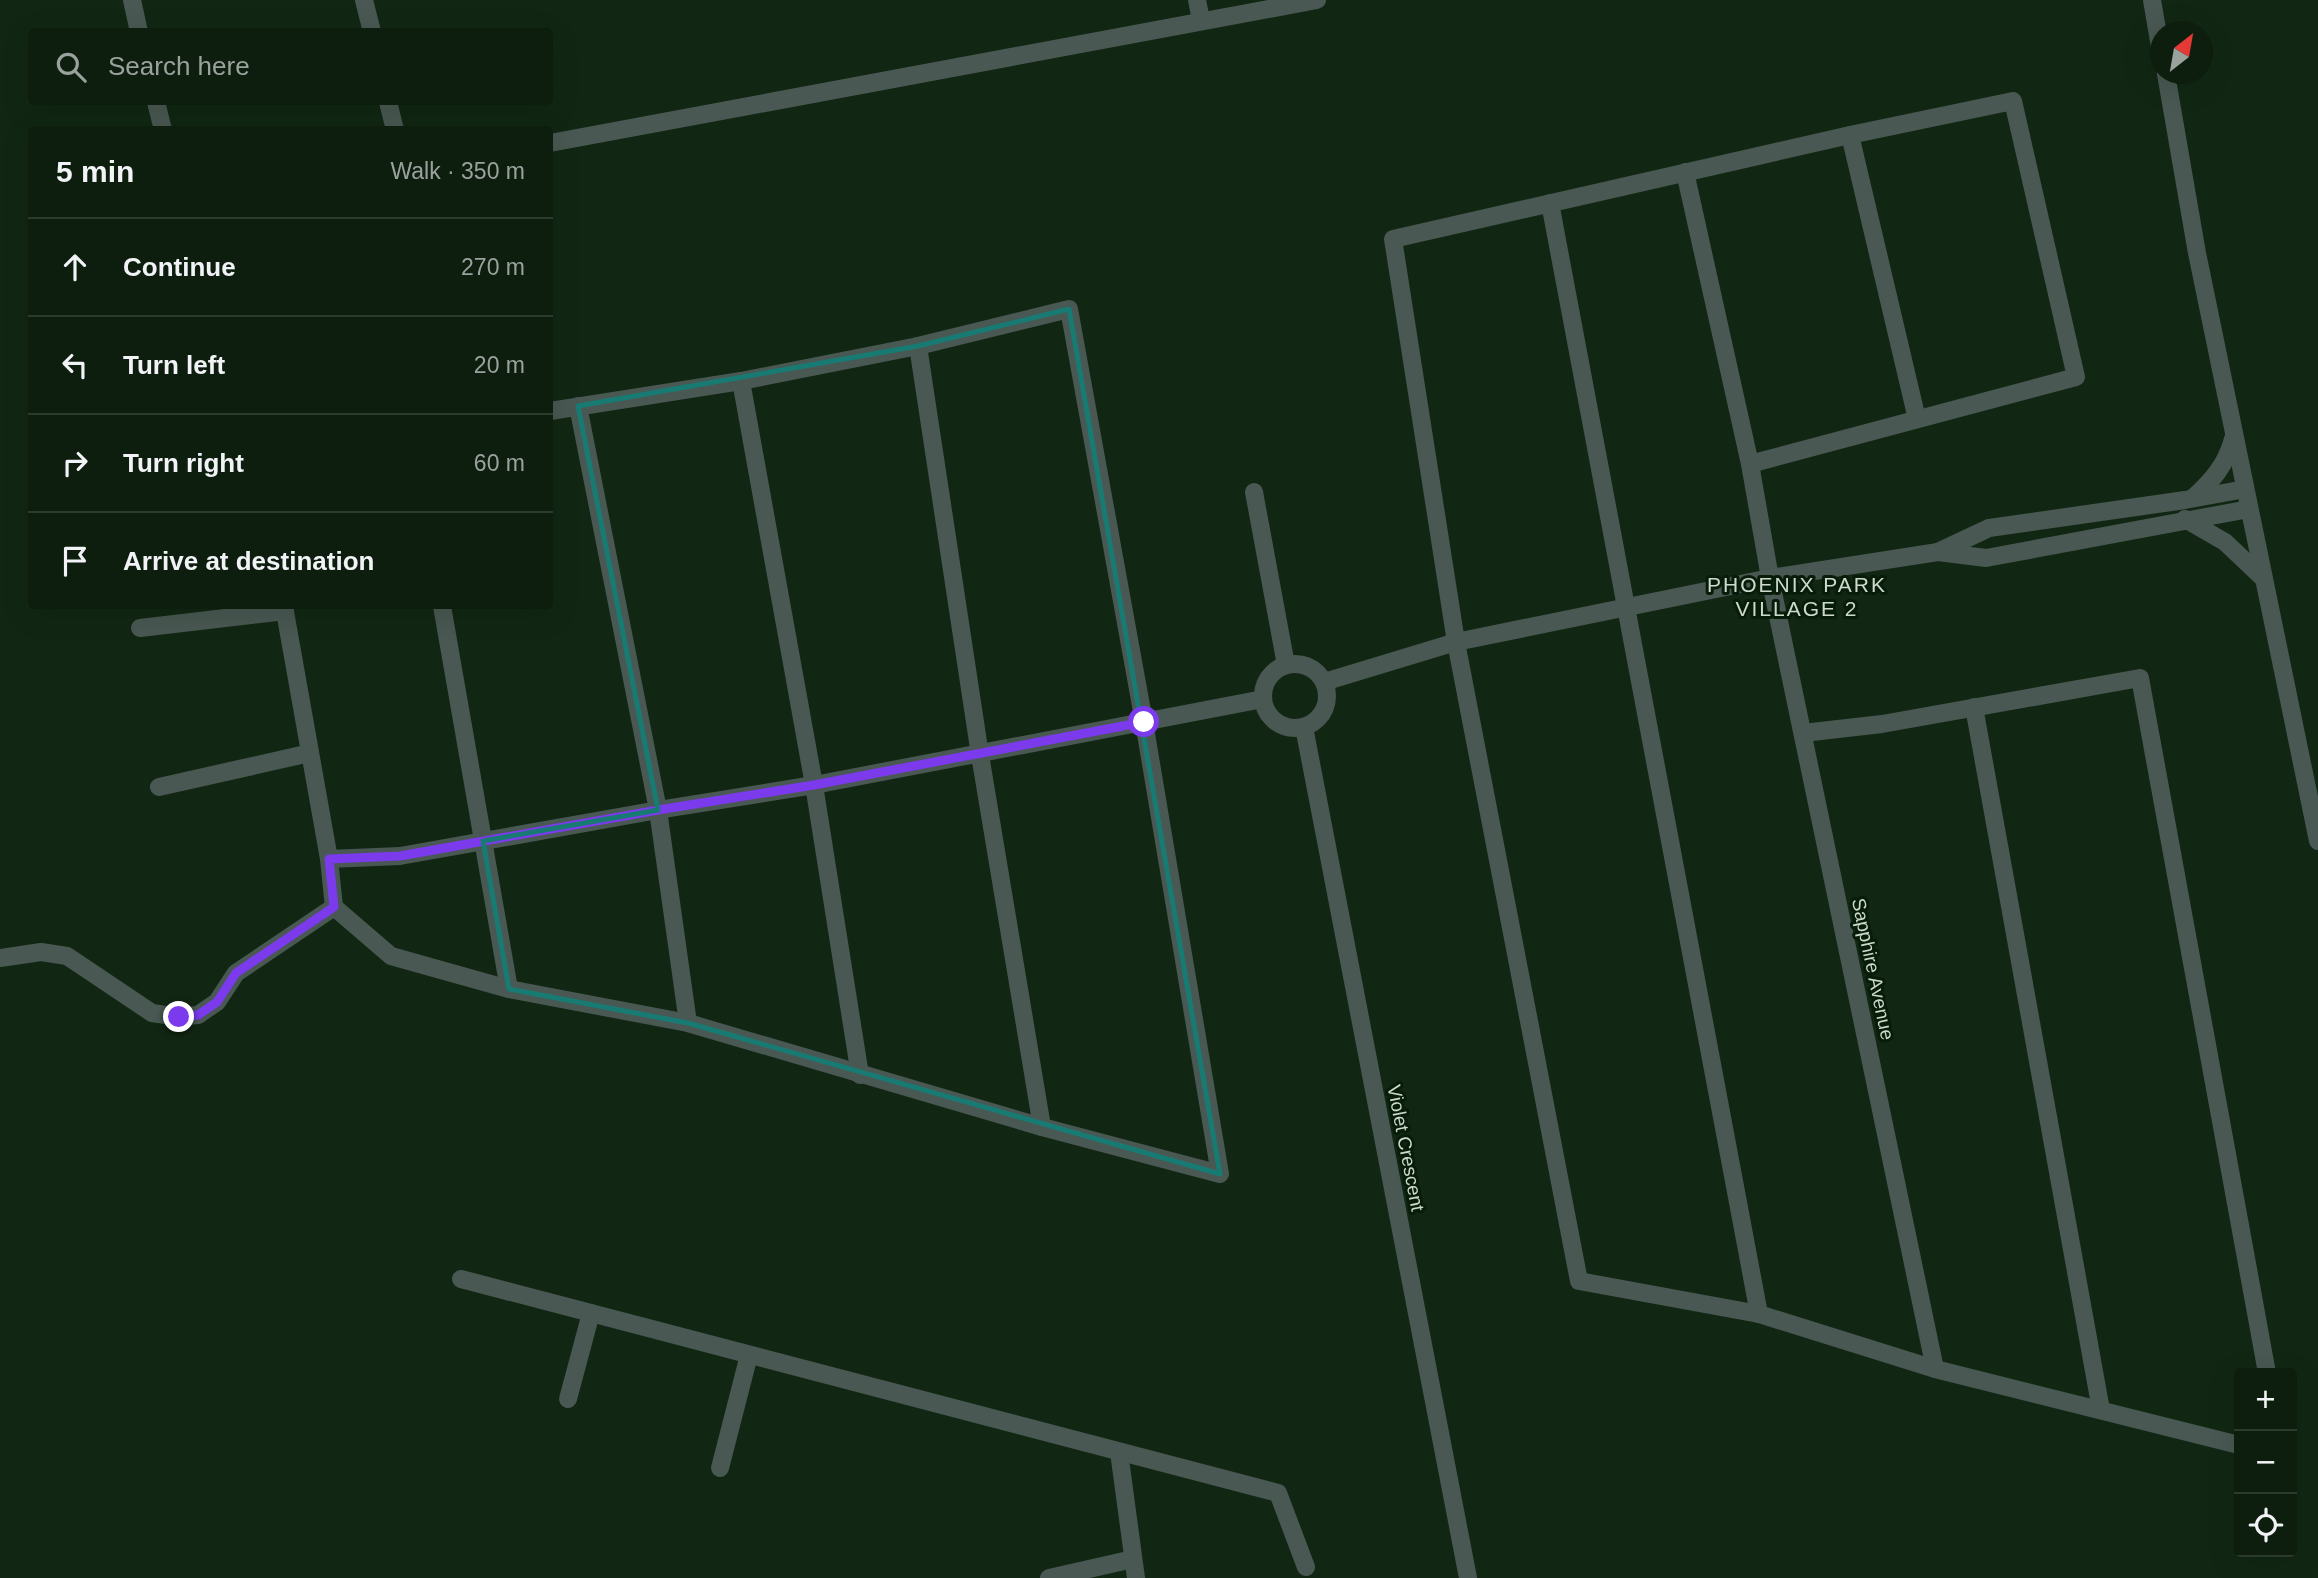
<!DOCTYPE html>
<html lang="en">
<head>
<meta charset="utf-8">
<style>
	:root { --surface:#0d1d0e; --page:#162617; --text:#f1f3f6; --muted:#9aa29e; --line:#2d3b2e }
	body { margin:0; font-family:Arial,sans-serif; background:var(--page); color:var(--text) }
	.controls { position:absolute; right:21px; bottom:21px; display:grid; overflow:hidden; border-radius:7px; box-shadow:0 7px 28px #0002 }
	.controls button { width:63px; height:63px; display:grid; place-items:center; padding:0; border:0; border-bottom:2px solid var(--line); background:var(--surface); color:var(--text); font:35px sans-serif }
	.compass { position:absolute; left:2150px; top:21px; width:63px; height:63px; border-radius:50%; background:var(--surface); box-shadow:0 7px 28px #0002; rotate:31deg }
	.stop { position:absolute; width:21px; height:21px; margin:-16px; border:5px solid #7c3aed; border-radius:50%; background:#fff }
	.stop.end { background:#7c3aed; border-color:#fff; box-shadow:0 2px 7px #0008 }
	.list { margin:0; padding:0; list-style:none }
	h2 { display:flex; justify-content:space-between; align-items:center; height:91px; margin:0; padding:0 28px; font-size:30px }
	h2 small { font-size:23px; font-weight:400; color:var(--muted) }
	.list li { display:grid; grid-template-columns:46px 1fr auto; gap:21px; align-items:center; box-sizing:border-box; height:98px; padding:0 28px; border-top:2px solid var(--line) }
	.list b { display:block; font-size:26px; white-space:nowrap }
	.list em { font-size:23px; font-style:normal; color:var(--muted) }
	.icon { flex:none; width:38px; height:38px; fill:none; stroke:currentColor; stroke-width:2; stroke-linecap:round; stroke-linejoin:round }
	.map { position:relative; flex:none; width:2318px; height:1578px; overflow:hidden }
	.search { position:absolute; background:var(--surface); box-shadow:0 7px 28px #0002; left:28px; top:28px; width:525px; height:77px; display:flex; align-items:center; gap:18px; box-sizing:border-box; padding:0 24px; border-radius:7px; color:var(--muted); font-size:26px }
	.panel { position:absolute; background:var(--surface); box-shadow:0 7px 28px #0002; left:28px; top:126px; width:525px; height:483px; border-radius:7px }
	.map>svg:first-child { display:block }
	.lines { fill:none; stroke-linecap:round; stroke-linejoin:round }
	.street { stroke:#495852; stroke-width:18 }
	.route { stroke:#7c3aed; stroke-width:9 }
	.marked { fill:none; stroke:#187b73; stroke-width:5; stroke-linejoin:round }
	.labels { text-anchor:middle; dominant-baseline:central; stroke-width:6; stroke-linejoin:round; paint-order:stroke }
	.street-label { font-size:19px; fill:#ccd9cc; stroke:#071d0a }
	.neighbourhood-label { font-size:21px; letter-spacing:2px; fill:#ccd9cc; stroke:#071d0a }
</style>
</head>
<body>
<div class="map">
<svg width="2318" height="1578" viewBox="0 0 2318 1578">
	<rect width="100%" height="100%" fill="#112713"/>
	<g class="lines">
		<g class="street">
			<path d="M 132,0 L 139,32"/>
			<path d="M 364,0 L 372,32"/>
			<path d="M 1197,0 L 1201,20"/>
			<path d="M 2152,0 L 2160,47"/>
			<path d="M 2166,74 L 2197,253 L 2318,841"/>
			<path d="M 156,102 L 163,130"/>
			<path d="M 388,102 L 395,130"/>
			<path d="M 1850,135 L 1917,419"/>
			<path d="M 550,143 L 1317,0"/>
			<path d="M 1685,172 L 1750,464 L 1770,578 L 1935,1369"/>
			<path d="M 1550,203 L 1759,1314"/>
			<path d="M 918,346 L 980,755 L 1042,1127"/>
			<path d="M 741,381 L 814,785 L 860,1075"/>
			<path d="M 578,406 L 658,810 L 688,1023"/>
			<path d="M 1750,464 L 2076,377 L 2013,101 L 1850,135 L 1393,239 L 1456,642 L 1579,1281 L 1759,1314 L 1935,1369 L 2239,1445"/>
			<path d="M 1254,492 L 1286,665"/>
			<path d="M 2193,498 C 2212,481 2226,465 2233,439"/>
			<path d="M 2185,519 L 2225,542 L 2263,578"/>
			<path d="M 1938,552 L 1989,528 L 2185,500 L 2245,489"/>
			<path d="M 284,606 L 329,859"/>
			<path d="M 442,606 L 509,989"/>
			<path d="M 140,628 L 285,611"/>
			<circle cx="1295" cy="696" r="32"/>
			<path d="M 1324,682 L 1456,642 L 1770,578 L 1938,552 L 1986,558 L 2249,509"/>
			<path d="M 1974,707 L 2101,1410"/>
			<path d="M 1304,727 L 1468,1578"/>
			<path d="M 1803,733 L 1882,724 L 2140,678 L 2267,1373"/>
			<path d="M 159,787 L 310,753"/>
			<path d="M 334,907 L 391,956 L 509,989 L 688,1023 L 1042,1127 L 1220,1174 L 1144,722 L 1069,309 L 918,346 L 741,381 L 550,411"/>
			<path d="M 0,958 L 41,952 L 67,956 L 152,1013 L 179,1017 L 198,1015 L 217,1002 L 236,973 L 334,907 L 329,859 L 400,856 L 658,810 L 814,785 L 1263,699"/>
			<path d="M 461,1279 L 1278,1493 L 1306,1567"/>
			<path d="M 568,1399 L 591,1313"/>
			<path d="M 1119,1452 L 1136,1578"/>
			<path d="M 720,1468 L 749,1355"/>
			<path d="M 1049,1578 L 1133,1559"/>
		</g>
	</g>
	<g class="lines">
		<path class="route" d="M 179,1017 L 198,1015 L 217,1002 L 236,973 L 334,907 L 329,859 L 400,856 L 658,810 L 814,785 L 1144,722"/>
	</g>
	<path class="marked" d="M 1069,309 L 1220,1174 L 688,1023 L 509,989 L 483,841 L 658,810 L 578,406 L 918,346 Z"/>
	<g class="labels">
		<g class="street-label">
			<text transform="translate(1873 969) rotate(78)">Sapphire Avenue</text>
			<text transform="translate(1406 1148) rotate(79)">Violet Crescent</text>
		</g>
		<g class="neighbourhood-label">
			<text x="1797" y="584">PHOENIX PARK<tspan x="1797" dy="24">VILLAGE 2</tspan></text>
		</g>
	</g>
</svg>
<div class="controls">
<button>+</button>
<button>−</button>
<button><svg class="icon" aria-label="locate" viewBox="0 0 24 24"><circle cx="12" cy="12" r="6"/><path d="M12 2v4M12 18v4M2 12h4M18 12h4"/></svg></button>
</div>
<svg class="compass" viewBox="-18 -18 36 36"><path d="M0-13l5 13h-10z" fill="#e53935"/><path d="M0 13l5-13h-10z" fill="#9aa29e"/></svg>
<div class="stop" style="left:1144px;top:722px"></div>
<div class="stop end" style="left:179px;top:1017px"></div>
<div class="search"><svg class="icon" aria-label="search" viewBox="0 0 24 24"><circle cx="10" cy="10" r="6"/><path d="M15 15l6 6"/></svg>Search here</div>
<section class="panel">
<h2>5 min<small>Walk · 350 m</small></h2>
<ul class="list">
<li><svg class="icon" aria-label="ahead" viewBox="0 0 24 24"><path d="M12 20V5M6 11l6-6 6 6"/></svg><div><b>Continue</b></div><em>270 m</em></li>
<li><svg class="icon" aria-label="left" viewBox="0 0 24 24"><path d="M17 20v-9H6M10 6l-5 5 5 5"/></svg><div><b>Turn left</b></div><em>20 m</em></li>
<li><svg class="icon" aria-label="right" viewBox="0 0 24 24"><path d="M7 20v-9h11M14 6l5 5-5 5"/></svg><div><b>Turn right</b></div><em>60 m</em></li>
<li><svg class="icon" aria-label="arrive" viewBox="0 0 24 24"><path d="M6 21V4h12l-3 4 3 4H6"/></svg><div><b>Arrive at destination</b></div></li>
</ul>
</section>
</div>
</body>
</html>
